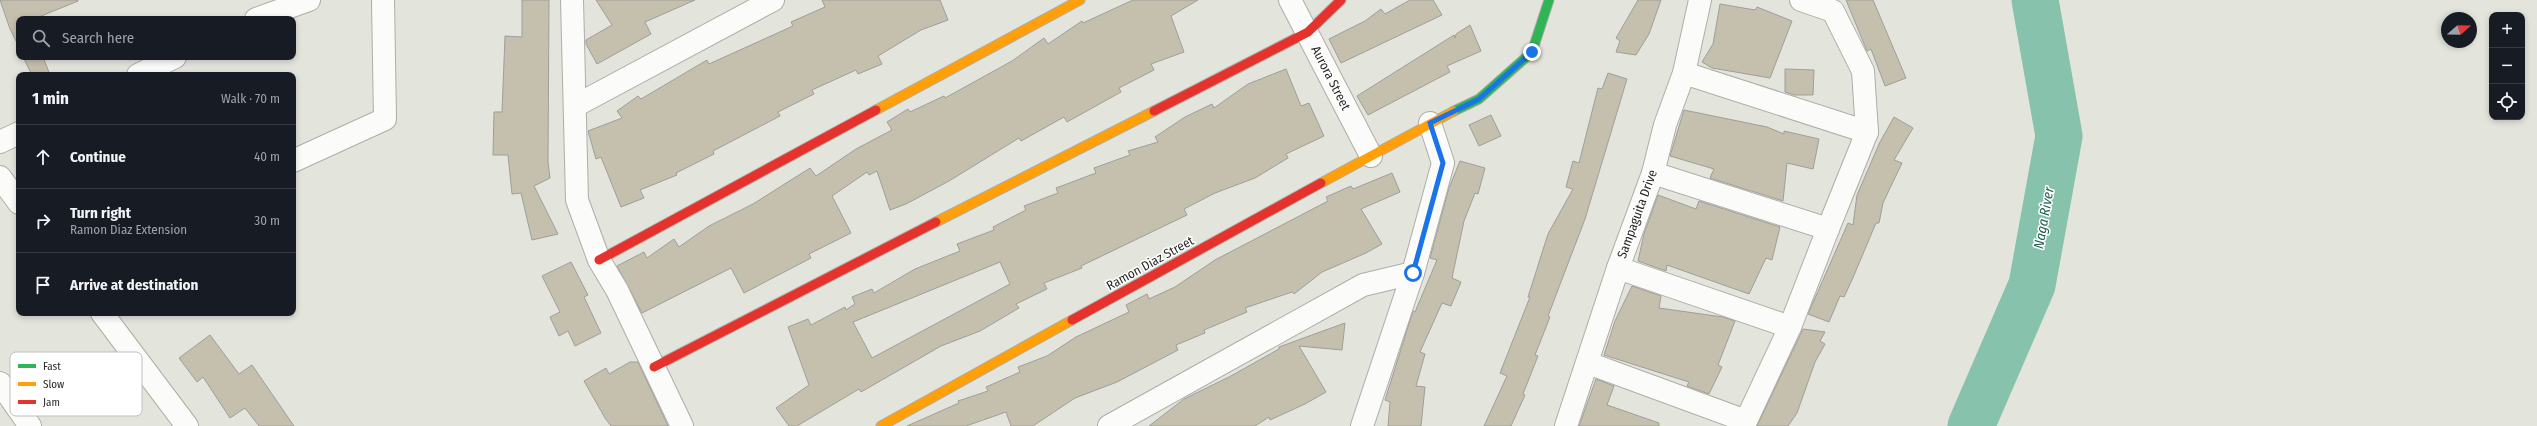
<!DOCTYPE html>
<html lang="en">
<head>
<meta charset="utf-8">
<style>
	:root { --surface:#171b24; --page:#242831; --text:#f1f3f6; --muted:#9ea1a6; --line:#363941 }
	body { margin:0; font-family:"Fira Sans Condensed",sans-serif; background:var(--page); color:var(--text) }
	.controls { position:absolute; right:12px; top:12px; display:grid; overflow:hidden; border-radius:8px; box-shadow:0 2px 6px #0003 }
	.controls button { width:36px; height:36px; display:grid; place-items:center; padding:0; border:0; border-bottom:1px solid var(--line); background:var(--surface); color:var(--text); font:20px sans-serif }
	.compass { position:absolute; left:2441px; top:12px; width:36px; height:36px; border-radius:50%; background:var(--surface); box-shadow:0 2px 6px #0003; rotate:70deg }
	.stop { position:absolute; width:12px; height:12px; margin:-9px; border:3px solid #1a73e8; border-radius:50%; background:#fff }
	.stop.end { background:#1a73e8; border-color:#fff; box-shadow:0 1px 4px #0008 }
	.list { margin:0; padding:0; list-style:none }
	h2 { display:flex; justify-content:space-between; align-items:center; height:52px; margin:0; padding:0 16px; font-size:17px }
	h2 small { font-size:13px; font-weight:400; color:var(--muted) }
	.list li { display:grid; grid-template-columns:26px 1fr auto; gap:12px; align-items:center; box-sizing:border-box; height:64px; padding:0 16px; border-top:1px solid var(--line) }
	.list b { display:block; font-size:15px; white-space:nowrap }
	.list p { margin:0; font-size:13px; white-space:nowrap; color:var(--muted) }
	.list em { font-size:13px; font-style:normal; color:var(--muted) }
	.icon { flex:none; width:22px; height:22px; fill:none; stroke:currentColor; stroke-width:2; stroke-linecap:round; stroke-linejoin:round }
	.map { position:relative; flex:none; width:2537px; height:426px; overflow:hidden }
	.search { position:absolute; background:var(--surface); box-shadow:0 2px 6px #0003; left:16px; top:16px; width:280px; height:44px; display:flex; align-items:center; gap:10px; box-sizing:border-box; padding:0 14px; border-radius:8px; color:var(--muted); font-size:15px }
	.panel { position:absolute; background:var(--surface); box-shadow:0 2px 6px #0003; left:16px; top:72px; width:280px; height:244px; border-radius:8px }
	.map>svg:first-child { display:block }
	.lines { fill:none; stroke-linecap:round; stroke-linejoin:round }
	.river { stroke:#86c2ac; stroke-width:47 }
	.building { fill:#c5bfae; stroke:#9f9e99; fill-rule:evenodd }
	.street-casing { stroke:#adaea8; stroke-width:24 }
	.fast-casing { stroke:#adaea8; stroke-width:11 }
	.slow-casing { stroke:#adaea8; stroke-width:11 }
	.jam-casing { stroke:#adaea8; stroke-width:11 }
	.street { stroke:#fbfbfa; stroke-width:22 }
	.fast { stroke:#30b455; stroke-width:9 }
	.slow { stroke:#ff9f0a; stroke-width:9 }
	.jam { stroke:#e5322d; stroke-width:9 }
	.route { stroke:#1a73e8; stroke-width:5 }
	.labels { text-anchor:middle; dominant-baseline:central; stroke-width:3; stroke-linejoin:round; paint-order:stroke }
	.street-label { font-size:13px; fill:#2a2b26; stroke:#fff }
	.water-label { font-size:14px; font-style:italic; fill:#1f624f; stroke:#fff }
	.key { fill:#fff; stroke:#bfbfbe; stroke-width:1 }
	.key-label { font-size:11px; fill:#2a2b26 }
</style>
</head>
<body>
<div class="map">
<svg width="2537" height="426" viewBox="0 0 2537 426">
	<rect width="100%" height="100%" fill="#e3e4dc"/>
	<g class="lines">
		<path class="river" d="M 1971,426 L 2032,285 L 2059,136 L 2035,0"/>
	</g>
	<g class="building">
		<path d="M 0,0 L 78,0 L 78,1 L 34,19 L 19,19 L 19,47 L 10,29 Z"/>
		<path d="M 522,0 L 549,0 L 548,162 L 550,178 L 534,186 L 558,234 L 532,240 L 521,193 L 512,194 L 508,155 L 493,155 L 494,112 L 502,112 L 505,36 L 522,37 Z"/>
		<path d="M 596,0 L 695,0 L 645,22 L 651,34 L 597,64 L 586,44 L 586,40 L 612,25 Z"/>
		<path d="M 822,0 L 940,0 L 948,20 L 921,30 L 878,56 L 882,64 L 858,74 L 856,70 L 812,90 L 814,94 L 778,112 L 780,116 L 713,151 L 714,154 L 676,173 L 677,175 L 640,190 L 644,198 L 621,207 L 601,157 L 596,159 L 588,131 L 622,118 L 617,111 L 638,96 L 641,99 L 707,60 L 709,64 L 793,26 L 791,22 L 825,7 Z"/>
		<path d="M 1133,0 L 1198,0 L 1171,16 L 1184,52 L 1151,64 L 1154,70 L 1119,88 L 1121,92 L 1067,122 L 1064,117 L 1021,141 L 1019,138 L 949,181 L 906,204 L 890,210 L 877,171 L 869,175 L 867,172 L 832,196 L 851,233 L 809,254 L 811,258 L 744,293 L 731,268 L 642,313 L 617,266 L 644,252 L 647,258 L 674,239 L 679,247 L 709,226 L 753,204 L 810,168 L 816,176 L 856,149 L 892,130 L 887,122 L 908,109 L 910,112 L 944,96 L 945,98 L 1012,61 L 1044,38 L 1048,44 L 1082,21 L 1083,23 Z"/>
		<path d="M 1410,0 L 1433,0 L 1442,15 L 1341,63 L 1329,39 L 1365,21 L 1381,9 L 1385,14 Z"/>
		<path d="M 1638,0 L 1661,0 L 1649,34 L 1636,55 L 1616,52 L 1620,41 L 1616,38 Z"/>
		<path d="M 1846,0 L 1873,0 L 1906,78 L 1885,86 L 1871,49 L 1867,51 Z"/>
		<path d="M 1720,4 L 1755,10 L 1757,7 L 1792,21 L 1770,78 L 1712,68 L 1702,62 L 1713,44 Z"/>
		<path d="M 1470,25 L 1481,51 L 1447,66 L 1450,72 L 1368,115 L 1357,96 L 1454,35 L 1455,38 L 1456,34 Z"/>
		<path d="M 23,57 L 43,57 L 50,75 L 32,75 Z"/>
		<path d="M 1286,69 L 1301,106 L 1309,103 L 1324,136 L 1286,154 L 1288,158 L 1255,178 L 1215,193 L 1184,209 L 1187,215 L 1081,266 L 1082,268 L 1044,283 L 1047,289 L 1016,304 L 1019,308 L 980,331 L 941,346 L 861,392 L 859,389 L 797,426 L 789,426 L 776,408 L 809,385 L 788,327 L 808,319 L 811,325 L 845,307 L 846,310 L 855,304 L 852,297 L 872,289 L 874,293 L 915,269 L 960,251 L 957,244 L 994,230 L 993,227 L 1026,210 L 1024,206 L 1058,193 L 1056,188 L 1096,173 L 1094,168 L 1130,155 L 1128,151 L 1158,142 L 1155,137 L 1185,117 L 1212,104 L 1214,108 L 1248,84 ZM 1000,262 L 1010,284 L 872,358 L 853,322 Z"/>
		<path d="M 1785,69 L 1814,70 L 1813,95 L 1794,95 L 1785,92 Z"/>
		<path d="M 1608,73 L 1627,79 L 1585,219 L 1548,316 L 1550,317 L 1535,355 L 1538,356 L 1523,394 L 1525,395 L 1511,426 L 1484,426 L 1507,376 L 1500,373 L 1530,297 L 1528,297 L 1548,234 L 1573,189 L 1566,187 L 1573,161 L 1579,163 L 1598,88 L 1602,89 Z"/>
		<path d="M 1684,110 L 1767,127 L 1784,134 L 1784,131 L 1819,139 L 1813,169 L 1787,163 L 1783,201 L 1710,178 L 1714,169 L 1670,156 Z"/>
		<path d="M 1491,115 L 1501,136 L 1479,146 L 1469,125 Z"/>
		<path d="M 1894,117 L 1913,128 L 1894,160 L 1902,163 L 1883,203 L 1879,223 L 1876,223 L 1852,280 L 1844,297 L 1840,296 L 1829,322 L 1808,314 L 1848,223 L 1853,225 L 1857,195 L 1880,142 Z"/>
		<path d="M 1460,161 L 1485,168 L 1478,194 L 1475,193 L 1464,221 L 1452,278 L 1461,282 L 1451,306 L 1442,303 L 1420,352 L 1425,354 L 1416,386 L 1425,387 L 1421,426 L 1388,426 L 1390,402 L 1385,400 L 1413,311 L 1415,312 L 1437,260 L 1430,258 L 1449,188 Z"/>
		<path d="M 1392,173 L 1400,192 L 1361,209 L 1382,244 L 1366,253 L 1322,272 L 1294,294 L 1292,292 L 1245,308 L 1247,312 L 1204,330 L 1205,333 L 1176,345 L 1178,350 L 1117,382 L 1075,398 L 1033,426 L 1011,426 L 1006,412 L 966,426 L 907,426 L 959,403 L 958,401 L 988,391 L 986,387 L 1020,372 L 1018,367 L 1047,356 L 1076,337 L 1129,312 L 1126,305 L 1147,294 L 1149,299 L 1175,287 L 1215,260 L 1328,201 L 1326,197 L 1351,186 L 1353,189 Z"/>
		<path d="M 1658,195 L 1696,209 L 1699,201 L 1780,227 L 1772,260 L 1766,258 L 1749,294 L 1667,265 L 1666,271 L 1638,261 L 1644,234 Z"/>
		<path d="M 571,262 L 588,295 L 584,297 L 601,333 L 575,346 L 568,331 L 559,336 L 550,317 L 560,312 L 542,276 Z"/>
		<path d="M 1632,286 L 1661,296 L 1659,308 L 1723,317 L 1735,321 L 1718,365 L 1722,367 L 1709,394 L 1687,386 L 1689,382 L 1604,355 L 1615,321 Z"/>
		<path d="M 1345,323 L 1342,350 L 1299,346 L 1326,392 L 1305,404 L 1270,420 L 1269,417 L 1255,426 L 1149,426 L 1184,399 L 1229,377 L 1279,349 L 1279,347 Z"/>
		<path d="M 1803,329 L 1825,332 L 1820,341 L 1825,344 L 1815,362 L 1797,413 L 1788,426 L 1757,426 Z"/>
		<path d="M 210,335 L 239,374 L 252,365 L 294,426 L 259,426 L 245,408 L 230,418 L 203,377 L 197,382 L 179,358 Z"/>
		<path d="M 630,362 L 638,362 L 668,426 L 611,426 L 605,418 L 584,381 L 606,368 L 609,374 Z"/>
		<path d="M 1596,379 L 1614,386 L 1607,405 L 1659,423 L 1659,426 L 1579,426 Z"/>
	</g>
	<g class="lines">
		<defs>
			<g id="street">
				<path d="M 572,0 L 577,200 L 599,260 L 617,290 L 682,426"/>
				<path d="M 1290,0 L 1371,156"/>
				<path d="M 1801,0 L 1833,11 L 1863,71 L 1867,132 L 1828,229"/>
				<path d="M 256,19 L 309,0"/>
				<path d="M 1684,73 L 1867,132"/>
				<path d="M 138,75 L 175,57"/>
				<path d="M 575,106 L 773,0"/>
				<path d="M 0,142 L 19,133"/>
				<path d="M 293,161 L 385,119 L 383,0"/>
				<path d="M 1653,173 L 1828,229 L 1790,327"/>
				<path d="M 0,177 L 19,203"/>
				<path d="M 102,313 L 187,426"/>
				<path d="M 1588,363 L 1746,421 L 1790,327 L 1618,268"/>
				<path d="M 0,383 L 30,426"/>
				<path d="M 1109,426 L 1363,285 L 1413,273"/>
				<path d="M 1362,426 L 1413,273 L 1443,163 L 1430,123"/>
				<path d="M 1566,426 L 1618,268 L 1653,173 L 1665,125 L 1684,73 L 1700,0"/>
			</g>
			<path id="fast" d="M 1454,111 L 1479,99 L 1532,52 L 1549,0"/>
			<g id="slow">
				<path d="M 876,110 L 1080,0"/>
				<path d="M 1321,183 L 1454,111"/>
				<path d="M 936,222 L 1154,111"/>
				<path d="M 881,426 L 1072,320"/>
			</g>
			<g id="jam">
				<path d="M 1154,111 L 1308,32 L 1341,0"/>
				<path d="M 599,260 L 876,110"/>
				<path d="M 1072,320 L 1321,183"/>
				<path d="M 654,367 L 936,222"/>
			</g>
		</defs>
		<use href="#street" class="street-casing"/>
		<use href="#fast" class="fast-casing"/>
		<use href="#slow" class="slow-casing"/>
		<use href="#jam" class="jam-casing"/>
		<use href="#street" class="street"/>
		<use href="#fast" class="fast"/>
		<use href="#slow" class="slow"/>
		<use href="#jam" class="jam"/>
	</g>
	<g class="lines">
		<path class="route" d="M 1413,273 L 1443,163 L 1430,123 L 1479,99 L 1532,52"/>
	</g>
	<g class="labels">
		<g class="street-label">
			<text transform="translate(1331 78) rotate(63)">Aurora Street</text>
			<text transform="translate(1637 214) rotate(-70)">Sampaguita Drive</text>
			<text transform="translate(1150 263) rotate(-29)">Ramon Diaz Street</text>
		</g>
		<g class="water-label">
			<text transform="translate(2044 218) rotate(-80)">Naga River</text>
		</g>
	</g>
	<rect x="10" y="352" width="132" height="64" rx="6" class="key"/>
	<rect x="18" y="364" width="18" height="4" fill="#30b455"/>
	<rect x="18" y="382" width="18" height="4" fill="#ff9f0a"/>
	<rect x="18" y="400" width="18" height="4" fill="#e5322d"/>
	<g class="key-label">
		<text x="43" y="370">Fast</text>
		<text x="43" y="388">Slow</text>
		<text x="43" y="406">Jam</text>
	</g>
</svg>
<div class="controls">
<button>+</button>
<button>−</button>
<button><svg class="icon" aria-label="locate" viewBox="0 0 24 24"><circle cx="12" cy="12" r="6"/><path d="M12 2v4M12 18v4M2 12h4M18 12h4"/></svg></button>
</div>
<svg class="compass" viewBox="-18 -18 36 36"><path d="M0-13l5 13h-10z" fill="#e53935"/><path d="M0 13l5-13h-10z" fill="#9ea1a6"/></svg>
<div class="stop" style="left:1413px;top:273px"></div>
<div class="stop end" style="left:1532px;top:52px"></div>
<div class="search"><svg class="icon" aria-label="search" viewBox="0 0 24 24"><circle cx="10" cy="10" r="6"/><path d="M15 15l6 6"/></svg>Search here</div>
<section class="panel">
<h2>1 min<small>Walk · 70 m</small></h2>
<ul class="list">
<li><svg class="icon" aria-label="ahead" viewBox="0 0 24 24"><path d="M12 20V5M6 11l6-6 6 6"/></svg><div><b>Continue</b></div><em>40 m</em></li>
<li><svg class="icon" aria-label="right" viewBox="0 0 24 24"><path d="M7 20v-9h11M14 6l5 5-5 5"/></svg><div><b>Turn right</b><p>Ramon Diaz Extension</p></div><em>30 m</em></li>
<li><svg class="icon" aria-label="arrive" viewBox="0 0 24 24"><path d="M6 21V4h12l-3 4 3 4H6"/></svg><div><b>Arrive at destination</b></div></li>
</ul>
</section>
</div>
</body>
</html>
